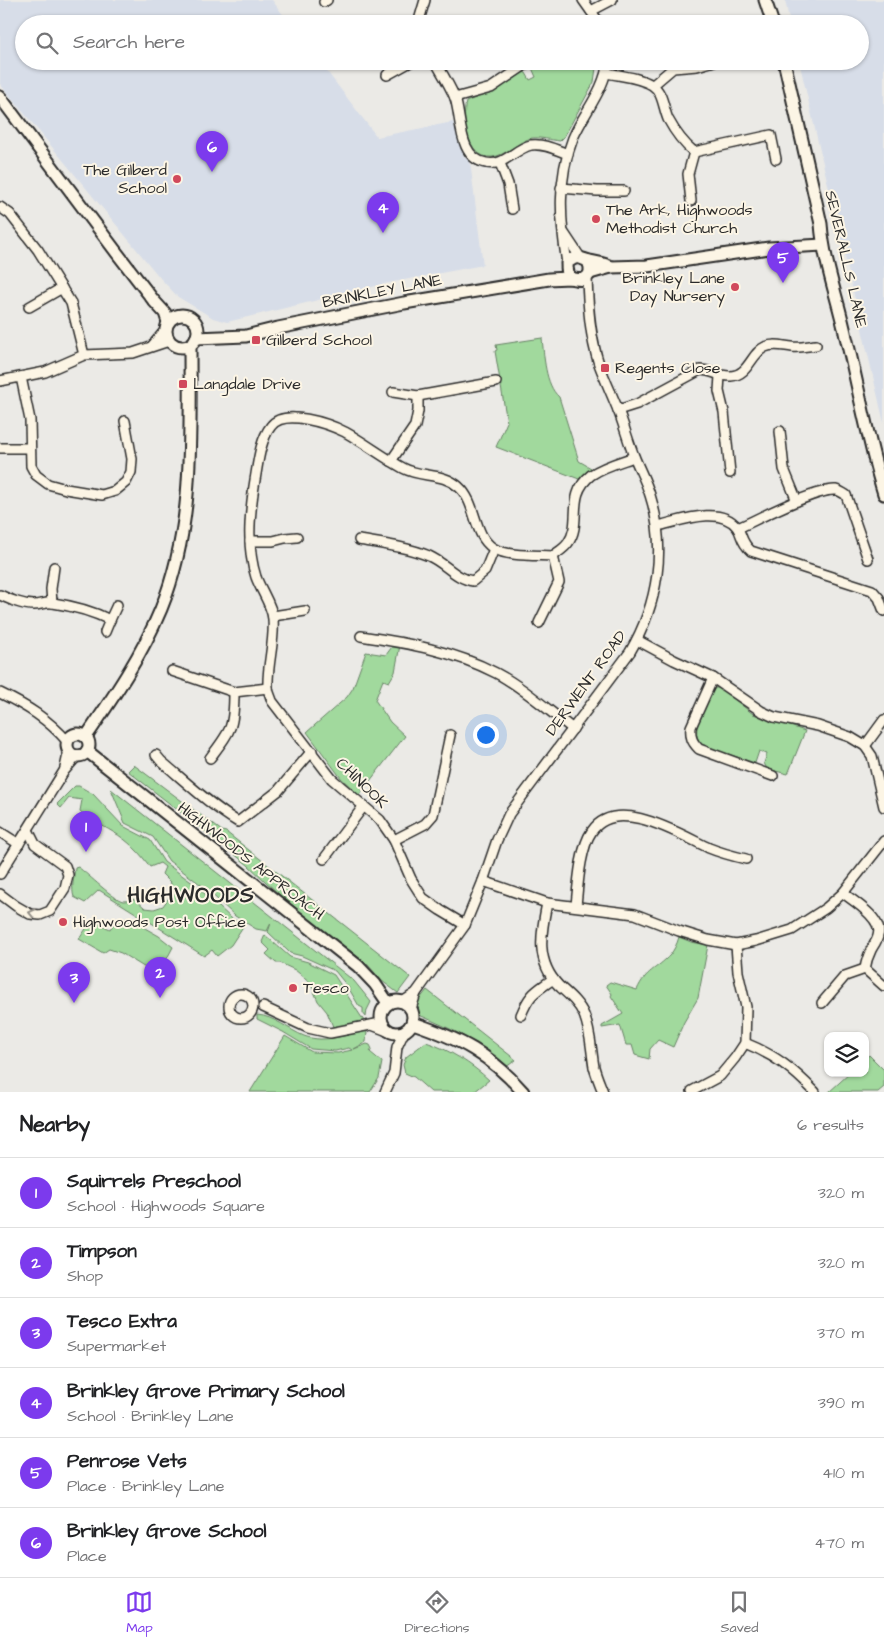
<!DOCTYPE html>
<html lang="en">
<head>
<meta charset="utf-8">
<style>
	:root { --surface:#fff; --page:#f6f6f6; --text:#202124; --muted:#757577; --line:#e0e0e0; --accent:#7c3aed }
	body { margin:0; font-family:"Architects Daughter",sans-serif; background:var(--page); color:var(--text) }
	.controls { position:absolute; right:15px; bottom:15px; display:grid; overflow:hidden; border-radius:10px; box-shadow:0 1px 4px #0004 }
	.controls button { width:45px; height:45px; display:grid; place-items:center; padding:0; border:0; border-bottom:1px solid var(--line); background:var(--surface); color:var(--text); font:25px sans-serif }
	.you { position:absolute; left:485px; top:734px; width:18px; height:18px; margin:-12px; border:4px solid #fff; border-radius:50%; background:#1a73e8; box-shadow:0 0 0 8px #1a73e833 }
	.badge { display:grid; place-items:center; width:32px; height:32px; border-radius:50%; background:var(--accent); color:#fff; font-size:16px; font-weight:700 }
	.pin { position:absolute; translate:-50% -41px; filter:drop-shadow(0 1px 2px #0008) }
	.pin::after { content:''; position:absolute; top:26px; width:18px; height:15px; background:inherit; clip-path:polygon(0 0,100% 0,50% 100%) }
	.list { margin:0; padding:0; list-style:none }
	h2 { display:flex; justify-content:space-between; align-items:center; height:65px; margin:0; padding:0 20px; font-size:21px }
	h2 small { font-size:16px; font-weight:400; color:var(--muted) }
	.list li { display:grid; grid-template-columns:32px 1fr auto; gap:15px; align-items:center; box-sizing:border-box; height:70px; padding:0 20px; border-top:1px solid var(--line) }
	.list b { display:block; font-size:19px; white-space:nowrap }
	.list p { margin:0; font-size:16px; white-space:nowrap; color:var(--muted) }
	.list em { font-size:16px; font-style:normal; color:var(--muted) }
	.icon { flex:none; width:28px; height:28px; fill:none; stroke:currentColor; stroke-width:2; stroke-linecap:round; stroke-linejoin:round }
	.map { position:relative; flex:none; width:884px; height:1092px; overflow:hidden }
	.search { position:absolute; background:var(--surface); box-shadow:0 1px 4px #0004; left:15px; right:15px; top:15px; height:55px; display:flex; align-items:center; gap:12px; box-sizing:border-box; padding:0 18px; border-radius:28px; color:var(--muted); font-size:19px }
	.sheet { height:485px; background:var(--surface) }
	nav { display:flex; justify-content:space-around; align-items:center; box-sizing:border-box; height:70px; border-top:1px solid var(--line); background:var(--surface); font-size:14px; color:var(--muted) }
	nav a { display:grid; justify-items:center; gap:2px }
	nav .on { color:var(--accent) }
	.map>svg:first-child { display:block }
	.built { fill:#d7dde8 }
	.green { fill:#a1d99d; stroke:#668264 }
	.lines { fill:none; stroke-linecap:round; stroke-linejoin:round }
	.minor-casing { stroke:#2b2b2b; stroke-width:12 }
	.tertiary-casing { stroke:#2b2b2b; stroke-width:15 }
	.minor { stroke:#fcf5e5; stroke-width:9 }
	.tertiary { stroke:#fcf5e5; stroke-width:11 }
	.oneway { stroke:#949088 }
	.poi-dot { fill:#d1495b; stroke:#fcf5e5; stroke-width:2 }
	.labels { text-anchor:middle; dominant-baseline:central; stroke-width:4; stroke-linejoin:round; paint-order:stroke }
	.poi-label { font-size:16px; fill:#2b2b2b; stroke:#fcf5e5; text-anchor:start }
	.street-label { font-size:16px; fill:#2b2b2b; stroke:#fcf5e5 }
	.district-label { font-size:21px; font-weight:bold; letter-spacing:1px; fill:#2b2b2b; stroke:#fcf5e5 }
</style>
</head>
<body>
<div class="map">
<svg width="884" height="1092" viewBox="0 0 884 1092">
	<rect width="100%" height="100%" fill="#ebeae6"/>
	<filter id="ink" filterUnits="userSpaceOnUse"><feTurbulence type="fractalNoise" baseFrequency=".02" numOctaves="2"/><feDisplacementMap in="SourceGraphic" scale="10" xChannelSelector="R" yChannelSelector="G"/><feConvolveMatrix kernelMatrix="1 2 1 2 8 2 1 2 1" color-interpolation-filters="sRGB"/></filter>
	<g filter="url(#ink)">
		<g class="built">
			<path d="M 0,0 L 272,0 L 290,24 L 24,24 L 24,61 L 319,61 L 377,137 L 453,122 L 464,157 L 470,161 L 483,265 L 388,283 L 227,322 L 213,318 L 178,297 L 161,279 L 0,84 Z"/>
			<path d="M 785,0 L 884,0 L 884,423 L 799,61 L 860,61 L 860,24 L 790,24 Z"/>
		</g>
		<g class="green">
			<path d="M 538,61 L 597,61 L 594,82 L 564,137 L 560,141 C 551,140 540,137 532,138 C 519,141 510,152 497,156 C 469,165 461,120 466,102 L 496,89 L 521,71 L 526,73 L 530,80 L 536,77 L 532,68 L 533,64 Z"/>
			<path d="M 542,338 C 544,355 545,385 559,397 L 579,461 L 591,468 L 579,479 L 496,447 L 507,422 L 495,351 L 497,350 L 496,345 Z"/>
			<path d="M 394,644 L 400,645 L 395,672 L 389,682 L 383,680 L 375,700 L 390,722 L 405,736 L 359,795 L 341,778 L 307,732 L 347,697 L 353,688 L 366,652 L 386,655 Z"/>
			<path d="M 715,688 L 720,688 L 753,714 L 805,731 L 788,774 L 767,769 L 764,763 L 767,754 L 759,751 L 755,763 L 701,745 C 689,730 705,707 712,692 Z"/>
			<path d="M 134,765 L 222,831 L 226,832 L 410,977 L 398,993 L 382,981 L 368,965 L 282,897 L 248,865 L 128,771 Z"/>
			<path d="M 75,786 L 79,786 L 93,794 L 123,826 L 150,840 L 164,862 L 194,884 L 231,918 L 244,925 L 231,945 L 217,956 L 212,950 L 204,956 L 99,890 L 85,903 L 74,897 C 71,889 74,877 75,868 L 78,867 C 89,875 113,899 123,901 C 127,901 132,900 135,899 L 145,908 L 154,909 L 163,906 L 170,896 L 171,883 L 162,874 L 165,867 L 160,863 L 150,867 C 141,854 128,840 113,832 C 102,825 89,820 80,811 L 82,800 L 69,798 L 61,808 L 57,804 Z"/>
			<path d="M 111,789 L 354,981 L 371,1002 L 367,1010 L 366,1017 L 363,1013 L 363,1008 L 359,1006 L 348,987 L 335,971 L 302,956 L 290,953 L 268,932 L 271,923 L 267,931 L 256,929 L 235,916 L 204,887 L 169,861 L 153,837 L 125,823 Z"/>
			<path d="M 129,919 L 159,936 L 173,947 L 162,968 L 151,961 L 147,969 L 121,953 L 109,949 L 103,953 L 79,939 L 92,920 L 110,929 L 116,920 Z"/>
			<path d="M 265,935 L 290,957 L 308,962 L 334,975 L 364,1021 L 334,1029 L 327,1012 L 318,1001 L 310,982 L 295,970 L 280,963 L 276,963 L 266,954 L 270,950 L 262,942 Z"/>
			<path d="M 679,937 L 691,942 L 708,945 L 698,998 L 684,1022 L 673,1047 L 658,1040 L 650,1049 L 649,1059 L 635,1055 L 632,1045 L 626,1045 L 620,1025 L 602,1028 L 602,1026 L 623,1014 L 611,996 L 612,994 L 606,985 L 610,982 L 637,990 C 646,970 656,970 670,955 C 674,950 677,944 679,937 Z"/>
			<path d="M 427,990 L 516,1060 L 506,1067 C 482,1043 450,1028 419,1015 L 415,1005 Z"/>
			<path d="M 257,1015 C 274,1016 289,1030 304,1036 C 326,1044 345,1034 367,1031 L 366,1042 L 354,1049 L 367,1044 L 370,1045 L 372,1049 L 370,1052 L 382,1062 L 379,1078 L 370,1092 L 250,1092 L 285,1036 L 312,1052 L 338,1053 L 352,1050 L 349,1048 L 335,1051 L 311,1049 L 283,1032 L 257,1019 Z"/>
			<path d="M 426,1042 C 448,1049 472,1064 489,1080 L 474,1092 L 431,1092 L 414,1077 L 405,1073 L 403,1065 L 406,1057 Z"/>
			<path d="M 869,1055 L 884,1070 L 884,1087 L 878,1092 L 829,1092 L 850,1073 L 865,1073 L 865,1059 Z"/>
		</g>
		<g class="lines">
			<defs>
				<g id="minor">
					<path d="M 583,0 L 600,24"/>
					<path d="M 324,2 L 327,0"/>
					<path d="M 591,11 L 612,0"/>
					<path d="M 420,24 L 420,17 L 425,0"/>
					<path d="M 435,61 C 442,73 450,86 455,98 C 462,119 458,158 486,163 C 504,167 514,149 531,145 C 543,143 557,150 568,154"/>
					<path d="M 607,73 C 621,76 639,77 652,85 C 663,92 663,107 668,119 C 675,132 683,143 694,152 L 771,135 L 776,159"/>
					<path d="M 387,75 L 412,61"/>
					<path d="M 653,85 L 673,68 L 697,66 L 714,61"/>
					<path d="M 455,98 L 491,88 L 531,61"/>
					<path d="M 500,163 L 508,184 L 512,209"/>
					<path d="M 561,188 L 597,191 L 624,191"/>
					<path d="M 691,201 L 688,174 L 694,152"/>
					<path d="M 0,207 L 10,214 L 38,250 L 71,303 L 84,355"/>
					<path d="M 564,233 L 580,257"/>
					<path d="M 567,263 C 560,221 557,179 573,138 C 584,112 605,90 608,61"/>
					<path d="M 29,307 L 62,288"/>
					<path d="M 152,346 L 166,329"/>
					<path d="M 720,376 L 719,391 L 724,412 L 730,473"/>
					<path d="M 21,377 L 30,420 L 31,466 L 36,475 L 48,484 L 66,489 L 102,495 L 115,491 L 126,482 L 131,472 L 132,459 L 125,421"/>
					<path d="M 0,381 L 45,372 L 84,355 L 133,353 L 169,341"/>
					<path d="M 393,392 L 418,396 L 496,382"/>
					<path d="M 618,410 L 637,404 L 700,370 C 711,370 720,377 731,376 C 749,375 751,353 765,347 C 774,343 783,346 792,347 C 800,348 808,346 816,345"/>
					<path d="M 780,431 L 784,469 L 797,501"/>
					<path d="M 0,448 L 30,448"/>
					<path d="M 391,461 L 415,426 L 418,411 L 418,396"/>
					<path d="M 658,526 C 680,521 720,505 737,527 C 743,536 740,541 751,551 L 872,590 L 879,598 L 884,611"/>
					<path d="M 738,528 C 758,519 817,488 836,490 C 840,491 843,493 846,495 L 868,559"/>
					<path d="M 359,540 C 382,544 407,547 429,556 C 445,563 456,579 473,581 L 485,571 L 494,549"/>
					<path d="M 250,541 L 273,541 L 285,538 L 297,537"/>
					<path d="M 0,595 C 11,600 22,605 34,605 C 40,605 47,602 53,603 C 73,606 92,611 110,620 L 105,632"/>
					<path d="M 52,603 L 51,589 L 54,567"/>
					<path d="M 273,616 L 305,611"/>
					<path d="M 110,620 L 117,605"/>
					<path d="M 539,623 L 559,582 L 553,556"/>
					<path d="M 361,636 C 407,643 454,651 496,673 C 523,687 549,711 573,729"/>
					<path d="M 637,640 L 674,660 L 713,678 L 761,711 L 774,717 L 818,726 L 850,737 L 865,746 L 872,756 L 884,807"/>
					<path d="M 172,671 L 234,692 L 268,688"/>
					<path d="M 713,678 L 691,727 C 690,737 692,742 699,749 L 773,776"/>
					<path d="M 0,693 C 27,706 48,719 68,742"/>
					<path d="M 865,746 L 884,720"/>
					<path d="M 156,755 L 161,761 C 186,782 210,805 238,822 L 278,791 L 312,751"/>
					<path d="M 210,758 C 231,730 234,728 234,692"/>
					<path d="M 65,768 L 69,750"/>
					<path d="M 0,832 L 19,844"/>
					<path d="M 394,840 L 425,824 L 433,815 L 450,735"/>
					<path d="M 324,859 L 363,807"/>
					<path d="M 0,874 L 64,771 L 77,756"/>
					<path d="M 483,881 L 547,903 L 635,914 L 679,931 L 708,940 L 736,945 L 756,941 L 792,930 L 826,908 L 843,893 L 884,841"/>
					<path d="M 843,893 C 855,902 884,920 878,936 C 877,941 873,946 871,950 C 868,956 866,962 865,969"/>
					<path d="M 0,894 L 16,906 L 30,914 L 40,915 L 50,911 L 65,888 L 68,875 L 65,866 L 35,844 L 28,830"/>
					<path d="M 547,903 C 541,933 535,961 559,986 C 568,994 579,1003 584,1015 C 591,1032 591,1049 594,1067 C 596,1075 600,1084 603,1092"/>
					<path d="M 576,906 C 578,885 580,848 592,831 C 617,795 681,835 709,848 C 721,853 733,856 746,859"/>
					<path d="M 465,925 L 440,910 L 423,898 L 411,879 L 394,840 L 380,820 L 332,779 L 272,701 C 271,697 268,692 268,687 C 267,664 275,642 273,619 C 272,605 261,591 256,577 C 246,546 250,511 255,480 C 258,463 260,440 271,426 C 284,408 329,424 345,432 C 365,443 383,457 403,468 C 421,478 443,472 459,487 C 477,503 473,535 493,548 C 507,557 537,555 553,556 C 558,552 565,548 568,543 C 583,522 565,496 591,475 C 604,466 620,462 634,457"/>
					<path d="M 865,969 L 884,986"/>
					<circle cx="241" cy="1006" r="12"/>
					<path d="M 404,1001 L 416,993 L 465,925 L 483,881 L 497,840 L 509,814 L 630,652 C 658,604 667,548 650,495 C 646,481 639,469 634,456 C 628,441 624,425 618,410 C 612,395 605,380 599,364 C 590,337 588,307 587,278"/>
					<path d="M 822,1003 L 845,976 L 865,969"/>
					<path d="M 263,1007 L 308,1028 L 330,1033 L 381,1023"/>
					<path d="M 411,1009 L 416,993"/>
					<path d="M 521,1015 C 530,993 535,992 553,979"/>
					<path d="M 372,1025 L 390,1032"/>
					<path d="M 745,1043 C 775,1055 793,1069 815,1092"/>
					<path d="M 692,1091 L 720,1076 L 735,1058 L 745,1043 L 746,1007 L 738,972 L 736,945"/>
					<path d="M 385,1092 L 394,1073 L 397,1047 L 404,1032"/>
				</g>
				<g id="tertiary">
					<path d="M 765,0 L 773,24"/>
					<path d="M 784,61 L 821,224 C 824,263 838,299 846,337 C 859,389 868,442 884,494"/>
					<path d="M 0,97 L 117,253 L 154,301 L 165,313 L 168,322"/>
					<path d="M 590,273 L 611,267 L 647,266 L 769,248 L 823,245"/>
					<path d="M 571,278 C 567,274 567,269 567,263 C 578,254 580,259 590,261 C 598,263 603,263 611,267"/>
					<circle cx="182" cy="331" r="16"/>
					<path d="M 196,338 L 246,336 L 278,328 L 404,303 L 549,279 C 555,279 562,278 569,278 C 578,279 584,283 590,273 L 590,267 L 588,261"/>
					<circle cx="78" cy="745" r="11"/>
					<path d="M 86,737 C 114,696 142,655 161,609 C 195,525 190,434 190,345"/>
					<path d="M 87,751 L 358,966 L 375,984 L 388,1003"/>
					<circle cx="397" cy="1017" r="16"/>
					<path d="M 413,1023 C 460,1039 490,1054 523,1092"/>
				</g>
			</defs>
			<use href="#minor" class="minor-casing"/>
			<use href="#tertiary" class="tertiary-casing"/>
			<use href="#minor" class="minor"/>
			<use href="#tertiary" class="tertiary"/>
		</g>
		<defs><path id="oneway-chevron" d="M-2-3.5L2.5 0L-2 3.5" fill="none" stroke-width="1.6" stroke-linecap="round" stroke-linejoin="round" transform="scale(1.25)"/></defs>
		<use class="oneway" href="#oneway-chevron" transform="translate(32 913) rotate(-167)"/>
	</g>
	<g class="poi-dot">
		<circle cx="177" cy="179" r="5"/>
		<circle cx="596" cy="219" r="5"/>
		<circle cx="735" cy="287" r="5"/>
		<rect x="251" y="335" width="10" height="10" rx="2.5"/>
		<rect x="600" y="363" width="10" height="10" rx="2.5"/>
		<rect x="178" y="379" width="10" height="10" rx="2.5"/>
		<circle cx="63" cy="922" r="5"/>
		<circle cx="293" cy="988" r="5"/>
	</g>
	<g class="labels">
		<g class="poi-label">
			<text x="167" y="170" text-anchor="end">The Gilberd<tspan x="167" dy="18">School</tspan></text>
			<text x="606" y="210">The Ark, Highwoods<tspan x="606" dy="18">Methodist Church</tspan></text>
			<text x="725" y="278" text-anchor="end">Brinkley Lane<tspan x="725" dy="18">Day Nursery</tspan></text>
			<text x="266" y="340">Gilberd School</text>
			<text x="615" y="368">Regents Close</text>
			<text x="193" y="384">Langdale Drive</text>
			<text x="73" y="922">Highwoods Post Office</text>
			<text x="303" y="988">Tesco</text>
		</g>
		<g class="street-label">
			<text transform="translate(846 259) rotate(77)">SEVERALLS LANE</text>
			<text transform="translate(382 291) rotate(-11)">BRINKLEY LANE</text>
			<text transform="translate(586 683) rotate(-54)">DERWENT ROAD</text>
			<text transform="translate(362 783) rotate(44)">CHINOOK</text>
			<text transform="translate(251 861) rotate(38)">HIGHWOODS APPROACH</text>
		</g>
		<g class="district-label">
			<text x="191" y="895">HIGHWOODS</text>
		</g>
	</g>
</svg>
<div class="controls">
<button><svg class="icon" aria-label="layers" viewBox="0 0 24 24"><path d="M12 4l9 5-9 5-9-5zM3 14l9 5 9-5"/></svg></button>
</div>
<div class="you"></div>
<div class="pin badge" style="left:86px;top:852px">1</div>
<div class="pin badge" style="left:160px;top:998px">2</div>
<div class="pin badge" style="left:74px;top:1003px">3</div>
<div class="pin badge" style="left:383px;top:233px">4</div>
<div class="pin badge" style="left:783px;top:283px">5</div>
<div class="pin badge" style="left:212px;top:172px">6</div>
<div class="search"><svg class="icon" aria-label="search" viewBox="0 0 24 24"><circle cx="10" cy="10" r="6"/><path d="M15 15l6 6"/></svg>Search here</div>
</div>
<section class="sheet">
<h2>Nearby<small>6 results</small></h2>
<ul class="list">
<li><span class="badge">1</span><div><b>Squirrels Preschool</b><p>School · Highwoods Square</p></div><em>320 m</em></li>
<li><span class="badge">2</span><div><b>Timpson</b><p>Shop</p></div><em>320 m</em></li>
<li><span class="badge">3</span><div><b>Tesco Extra</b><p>Supermarket</p></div><em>370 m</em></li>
<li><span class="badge">4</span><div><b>Brinkley Grove Primary School</b><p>School · Brinkley Lane</p></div><em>390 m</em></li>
<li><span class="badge">5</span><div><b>Penrose Vets</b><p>Place · Brinkley Lane</p></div><em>410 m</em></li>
<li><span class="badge">6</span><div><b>Brinkley Grove School</b><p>Place</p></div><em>470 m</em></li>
</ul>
</section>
<nav>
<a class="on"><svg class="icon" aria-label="map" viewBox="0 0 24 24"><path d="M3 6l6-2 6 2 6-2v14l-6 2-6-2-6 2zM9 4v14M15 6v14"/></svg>Map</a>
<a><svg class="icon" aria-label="directions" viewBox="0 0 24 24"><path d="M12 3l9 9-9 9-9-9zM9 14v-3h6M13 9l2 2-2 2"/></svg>Directions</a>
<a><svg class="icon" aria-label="saved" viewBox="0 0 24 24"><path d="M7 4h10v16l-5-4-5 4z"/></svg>Saved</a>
</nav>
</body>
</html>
